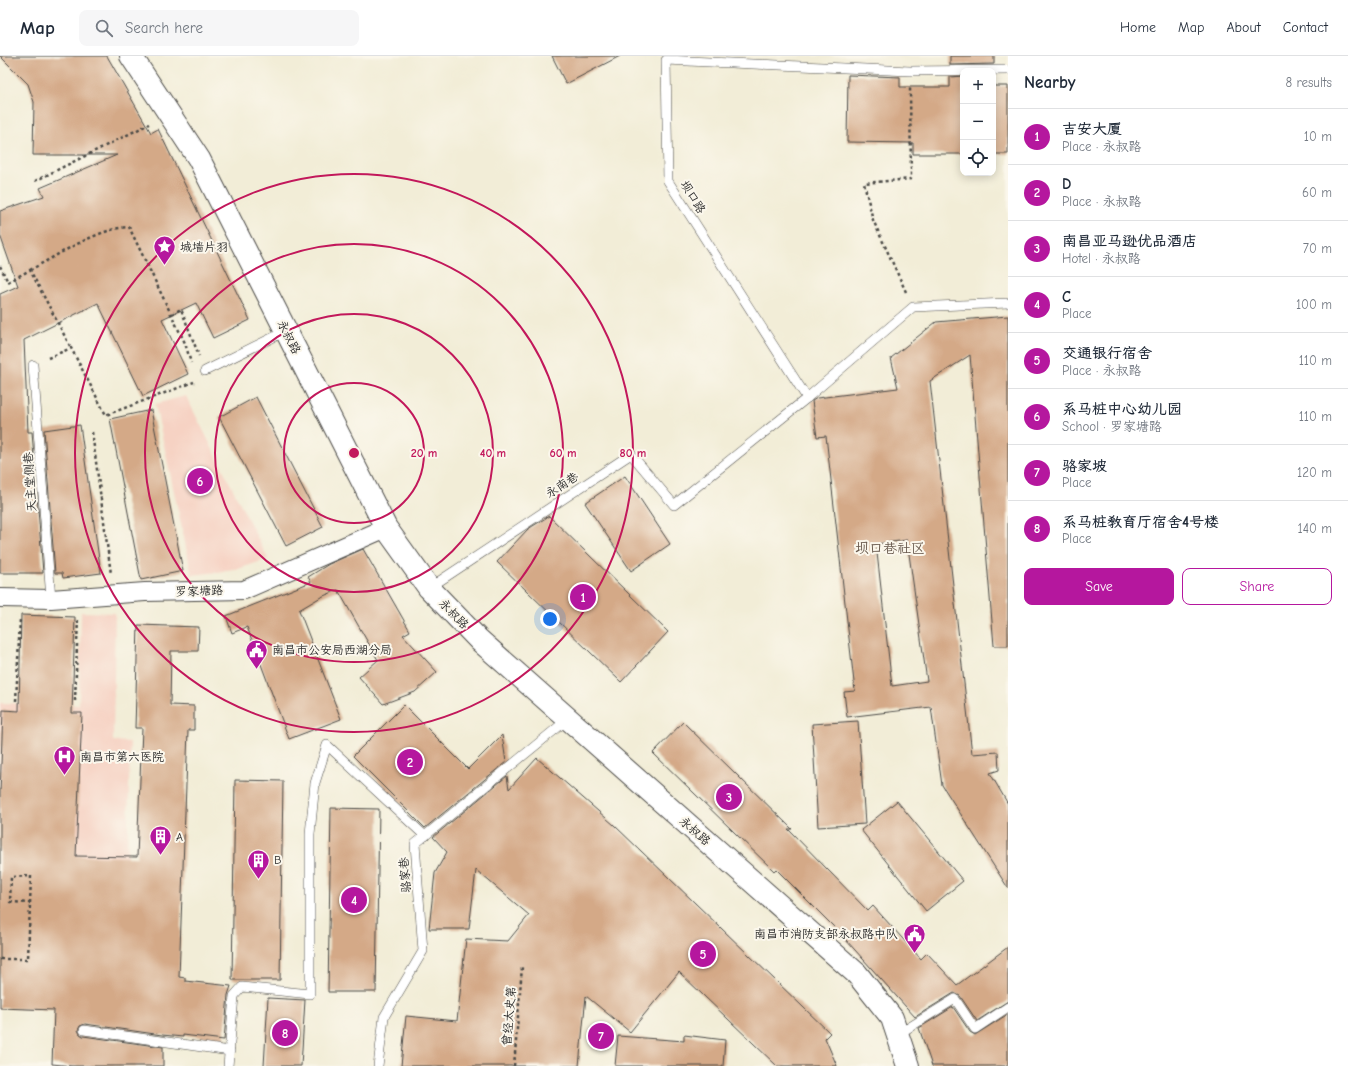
<!DOCTYPE html>
<html lang="en">
<head>
<meta charset="utf-8">
<style>
	:root { --surface:#fff; --page:#f6f6f7; --text:#1f2937; --muted:#747a83; --line:#e0e1e3; --accent:#b5179e }
	body { margin:0; font-family:"Comic Neue","LXGW WenKai TC",sans-serif; background:var(--page); color:var(--text) }
	.controls { position:absolute; right:12px; top:12px; display:grid; overflow:hidden; border-radius:8px; box-shadow:0 2px 10px #0003 }
	.controls button { width:36px; height:36px; display:grid; place-items:center; padding:0; border:0; border-bottom:1px solid var(--line); background:var(--surface); color:var(--text); font:20px sans-serif }
	.you { position:absolute; left:550px; top:563px; width:14px; height:14px; margin:-10px; border:3px solid #fff; border-radius:50%; background:#1a73e8; box-shadow:0 0 0 6px #1a73e833 }
	.badge { display:grid; place-items:center; width:26px; height:26px; border-radius:50%; background:var(--accent); color:#fff; font-size:13px; font-weight:700 }
	.pin { position:absolute; translate:-50% -50%; border:2px solid #fff; box-shadow:0 1px 4px #0006 }
	.list { margin:0; padding:0; list-style:none }
	h2 { display:flex; justify-content:space-between; align-items:center; height:52px; margin:0; padding:0 16px; font-size:17px }
	h2 small { font-size:13px; font-weight:400; color:var(--muted) }
	.list li { display:grid; grid-template-columns:26px 1fr auto; gap:12px; align-items:center; box-sizing:border-box; height:56px; padding:0 16px; border-top:1px solid var(--line) }
	.list b { display:block; font-size:15px; white-space:nowrap }
	.list p { margin:0; font-size:13px; white-space:nowrap; color:var(--muted) }
	.list em { font-size:13px; font-style:normal; color:var(--muted) }
	.actions { display:flex; gap:8px; padding:12px 16px }
	.actions a { flex:1; padding:9px 0; border:1px solid var(--accent); border-radius:8px; text-align:center; font-size:14px; color:var(--accent) }
	.actions .main { background:var(--accent); color:#fff }
	.icon { flex:none; width:22px; height:22px; fill:none; stroke:currentColor; stroke-width:2; stroke-linecap:round; stroke-linejoin:round }
	.map { position:relative; flex:none; width:1008px; height:1010px; overflow:hidden }
	header { display:flex; align-items:center; gap:24px; box-sizing:border-box; height:56px; padding:0 20px; background:var(--surface); border-bottom:1px solid var(--line) }
	header strong { font-size:19px }
	nav { display:flex; gap:22px; margin-inline-start:auto; font-size:14px }
	.search { width:280px; height:36px; background:var(--page); display:flex; align-items:center; gap:10px; box-sizing:border-box; padding:0 14px; border-radius:8px; color:var(--muted); font-size:15px }
	main { display:flex }
	aside { flex:1; background:var(--surface) }
	.map>svg:first-child { display:block }
	.built { fill:#f6d2c3 }
	.building { fill:#d4a987; fill-rule:evenodd }
	.lines { fill:none; stroke-linecap:round; stroke-linejoin:round }
	.service-casing { stroke:#494845; stroke-width:10 }
	.minor-casing { stroke:#494845; stroke-width:20 }
	.tertiary-casing { stroke:#494845; stroke-width:24 }
	.path { stroke:#494845; stroke-width:2.5; stroke-dasharray:3 3; stroke-linecap:butt }
	.service { stroke:#fff; stroke-width:9 }
	.minor { stroke:#fff; stroke-width:18 }
	.tertiary { stroke:#fff; stroke-width:22 }
	.ring { fill:none; stroke:#c2185b; stroke-width:2 }
	.labels { text-anchor:middle; dominant-baseline:central; stroke-width:4; stroke-linejoin:round; paint-order:stroke }
	.street-label { font-size:12px; fill:#2b2b2b; stroke:#fbf7ec }
	.poi-label { font-size:12px; fill:#2b2b2b; stroke:#fbf7ec; text-anchor:start }
	.quarter-label { font-size:14px; fill:#66574b; stroke:#fbf7ec }
	.centre { fill:#c2185b; stroke:#fbf7ec; stroke-width:2 }
	.ring-label { font-size:12px; text-anchor:middle; font-weight:bold; fill:#c2185b; stroke:#fbf7ec; stroke-width:4; stroke-linejoin:round; paint-order:stroke }
</style>
</head>
<body>
<header>
<strong>Map</strong>
<div class="search"><svg class="icon" aria-label="search" viewBox="0 0 24 24"><circle cx="10" cy="10" r="6"/><path d="M15 15l6 6"/></svg>Search here</div>
<nav><a>Home</a><a>Map</a><a>About</a><a>Contact</a></nav>
</header>
<main>
<div class="map">
<svg width="1008" height="1010" viewBox="0 0 1008 1010">
	<rect width="100%" height="100%" fill="#fbf7ec"/>
	<filter id="ink" filterUnits="userSpaceOnUse"><feTurbulence type="fractalNoise" baseFrequency=".025" numOctaves="2"/><feDisplacementMap in="SourceGraphic" scale="8" xChannelSelector="R" yChannelSelector="G"/><feConvolveMatrix kernelMatrix="1 2 1 2 8 2 1 2 1" color-interpolation-filters="sRGB"/></filter>
	<filter id="wash" filterUnits="userSpaceOnUse"><feTurbulence type="fractalNoise" baseFrequency=".012" numOctaves="4" result="noise"/><feDisplacementMap in="SourceGraphic" scale="16" xChannelSelector="R" yChannelSelector="G"/><feGaussianBlur stdDeviation="0.9" result="paint"/><feColorMatrix in="noise" values="0 0 0 0 0 0 0 0 0 0 0 0 0 0 0 0 0 1.4 0 .05"/><feComposite in="paint" operator="in"/></filter>
	<g filter="url(#wash)">
		<rect width="100%" height="100%" fill="#f2edd7"/>
		<g class="built">
			<path d="M 186,340 L 268,503 L 235,514 L 192,519 L 155,348 Z"/>
			<path d="M 81,556 L 115,557 L 113,685 L 130,686 L 126,858 L 0,756 L 0,647 L 79,649 Z"/>
		</g>
		<g id="blocks">
			<g class="building">
				<path d="M 0,0 L 107,0 L 151,77 L 158,73 L 250,264 L 213,282 L 196,247 L 162,263 L 188,318 L 143,340 L 98,247 L 24,284 L 28,376 L 32,376 L 43,517 L 0,517 L 0,238 L 18,230 L 0,179 L 0,155 L 44,140 L 40,132 L 117,99 L 33,99 L 34,46 L 28,28 Z"/>
				<path d="M 552,0 L 620,0 L 566,28 Z"/>
				<path d="M 950,0 L 994,0 L 994,8 L 950,9 Z"/>
				<path d="M 848,19 L 900,21 L 900,31 L 950,31 L 950,21 L 963,20 L 963,98 L 913,98 L 913,87 L 847,86 Z"/>
				<path d="M 993,20 L 994,30 L 1008,30 L 1008,98 L 993,98 Z"/>
				<path d="M 1008,260 L 1008,590 L 994,590 L 970,299 L 930,325 L 972,698 L 998,696 L 999,714 L 990,717 L 1008,748 L 1008,832 L 942,729 L 931,651 L 847,661 L 844,636 L 855,635 L 826,380 L 817,381 L 812,345 L 817,342 L 898,332 L 891,302 L 936,266 ZM 907,484 L 927,625 L 892,630 L 876,488 Z"/>
				<path d="M 256,341 L 323,471 L 286,490 L 219,361 Z"/>
				<path d="M 151,354 L 183,515 L 141,524 L 110,363 Z"/>
				<path d="M 80,369 L 101,517 L 63,522 L 62,517 L 55,517 L 44,374 Z"/>
				<path d="M 625,420 L 670,488 L 631,515 L 585,447 Z"/>
				<path d="M 549,460 L 668,576 L 621,626 L 497,506 L 528,473 Z"/>
				<path d="M 363,493 L 410,575 L 403,579 L 437,616 L 415,636 L 383,648 L 359,621 L 378,604 L 338,534 L 321,541 L 299,554 L 341,663 L 289,683 L 247,571 L 232,577 L 226,560 L 311,526 L 308,521 L 329,508 Z"/>
				<path d="M 21,559 L 75,561 L 72,657 L 82,657 L 76,800 L 137,801 L 142,672 L 135,672 L 138,569 L 199,571 L 198,595 L 171,595 L 170,649 L 194,650 L 194,674 L 188,674 L 179,921 L 185,922 L 185,925 L 231,930 L 228,939 L 224,984 L 183,979 L 183,981 L 162,979 L 85,968 L 80,970 L 78,974 L 80,978 L 83,980 L 163,991 L 163,1010 L 72,1010 L 52,1008 L 54,954 L 0,952 L 0,737 L 3,654 L 19,655 Z"/>
				<path d="M 404,649 L 468,713 L 502,679 L 506,706 L 425,772 L 353,700 Z"/>
				<path d="M 858,665 L 865,768 L 818,771 L 812,668 Z"/>
				<path d="M 683,666 L 792,773 L 788,773 L 868,855 L 873,850 L 921,903 L 927,897 L 957,929 L 1008,891 L 1008,945 L 977,965 L 960,940 L 954,937 L 915,961 L 837,874 L 776,813 L 774,815 L 653,697 Z"/>
				<path d="M 537,702 L 614,769 L 830,977 L 825,982 L 837,1010 L 777,1010 L 679,916 L 630,976 L 586,940 L 579,1010 L 401,1010 L 406,960 L 457,965 L 466,883 L 508,885 L 529,859 L 476,814 L 469,873 L 429,873 L 435,817 L 447,796 L 433,781 L 507,720 L 509,733 Z"/>
				<path d="M 235,724 L 283,725 L 280,924 L 232,924 Z"/>
				<path d="M 897,745 L 963,825 L 926,855 L 861,774 Z"/>
				<path d="M 331,752 L 379,753 L 376,936 L 328,936 Z"/>
				<path d="M 268,942 L 305,944 L 301,1010 L 264,1010 Z"/>
				<path d="M 953,951 L 970,976 L 975,979 L 1008,958 L 1008,1010 L 932,1010 L 919,972 Z"/>
				<path d="M 684,979 L 725,984 L 723,1010 L 615,1010 L 618,980 L 684,985 Z"/>
			</g>
		</g>
	</g>
	<g filter="url(#ink)">
		<use href="#blocks" fill-opacity="0" stroke="#494845" stroke-width="1"/>
		<g class="lines">
			<defs>
				<g id="service">
					<path d="M 1008,14 L 910,15 L 666,4 L 668,125 L 807,342 L 913,251 L 1008,247"/>
					<path d="M 33,309 L 51,543"/>
					<path d="M 205,315 L 286,275"/>
					<path d="M 429,532 L 631,398 L 674,449 L 807,342"/>
					<path d="M 84,974 L 230,995"/>
					<path d="M 897,979 L 955,943 L 975,973 L 1008,951"/>
					<path d="M 228,1010 L 234,940 L 242,931 L 310,938 L 310,778 L 315,727 L 327,689 L 425,780"/>
					<path d="M 378,1010 L 384,961 L 423,895 L 415,788 L 568,663"/>
				</g>
				<path id="minor" d="M 0,542 L 51,543 L 145,536 L 244,534 L 386,472"/>
				<path id="tertiary" d="M 131,0 L 199,103 L 386,472 L 429,532 L 479,584 L 857,918 L 892,962 L 908,1010"/>
			</defs>
			<use href="#service" class="service-casing"/>
			<use href="#minor" class="minor-casing"/>
			<use href="#tertiary" class="tertiary-casing"/>
			<g class="path">
				<path d="M 35,125 L 149,68"/>
				<path d="M 0,210 L 8,226 L 30,214 L 71,292"/>
				<path d="M 30,214 C 56,200 101,171 129,171 L 185,287 L 191,307"/>
				<path d="M 906,236 L 873,164 L 864,127 L 911,123 L 910,31"/>
				<path d="M 172,258 L 181,253 L 199,300"/>
				<path d="M 48,302 L 71,292 L 106,359 L 194,326"/>
				<path d="M 92,376 L 111,518"/>
				<path d="M 16,645 L 20,563"/>
				<path d="M 75,645 L 78,561"/>
				<path d="M 0,903 L 28,903 L 31,820 L 11,821 L 10,846 L 30,847"/>
				<path d="M 514,1010 L 522,911"/>
			</g>
			<use href="#service" class="service"/>
			<use href="#minor" class="minor"/>
			<use href="#tertiary" class="tertiary"/>
		</g>
	</g>
	<g class="ring">
		<circle cx="354" cy="397" r="70"/>
		<circle cx="354" cy="397" r="139"/>
		<circle cx="354" cy="397" r="209"/>
		<circle cx="354" cy="397" r="279"/>
	</g>
	<defs>
		<symbol id="sight-pin" viewBox="-11 -11 22 30"><path d="M0 17L-7.5 6A9.5 9.5 0 1 1 7.5 6Z" fill="#b5179e" stroke="#fbf7ec"/><path d="M0-6L1.8-2.2L6-1.7L2.9 1.2L3.7 5.4L0 3.3L-3.7 5.4L-2.9 1.2L-6-1.7L-1.8-2.2Z" fill="#fff"/></symbol>
		<symbol id="civic-pin" viewBox="-11 -11 22 30"><path d="M0 17L-7.5 6A9.5 9.5 0 1 1 7.5 6Z" fill="#b5179e" stroke="#fbf7ec"/><path d="M-.6-6.5H3V-4.5H.6V-3L4-1V1h2V6H-6V1h2V-1L-.6-3ZM-1.2 2.5V6h2.4V2.5Z" fill="#fff"/></symbol>
		<symbol id="hospital-pin" viewBox="-11 -11 22 30"><path d="M0 17L-7.5 6A9.5 9.5 0 1 1 7.5 6Z" fill="#b5179e" stroke="#fbf7ec"/><path d="M-5-5h3v3.5h4V-5h3V5h-3V1.5h-4V5h-3Z" fill="#fff"/></symbol>
		<symbol id="building-pin" viewBox="-11 -11 22 30"><path d="M0 17L-7.5 6A9.5 9.5 0 1 1 7.5 6Z" fill="#b5179e" stroke="#fbf7ec"/><path d="M-4-6H4V6H1V3H-1V6H-4ZM-2.5-4.3h1.7v1.8h-1.7ZM.8-4.3h1.7v1.8H.8ZM-2.5-1h1.7V.8h-1.7ZM.8-1h1.7V.8H.8Z" fill="#fff"/></symbol>
	</defs>
	<g fill-rule="evenodd">
		<use href="#sight-pin" x="152" y="178" width="25" height="34"/>
		<use href="#civic-pin" x="244" y="582" width="25" height="34"/>
		<use href="#hospital-pin" x="52" y="688" width="25" height="34"/>
		<use href="#building-pin" x="148" y="768" width="25" height="34"/>
		<use href="#building-pin" x="246" y="792" width="25" height="34"/>
		<use href="#civic-pin" x="902" y="866" width="25" height="34"/>
	</g>
	<g class="labels">
		<g class="street-label">
			<text transform="translate(693 141) rotate(58)">坝口路</text>
			<text transform="translate(289 281) rotate(63)">永叔路</text>
			<text transform="translate(30 426) rotate(-94)">天主堂侧巷</text>
			<text transform="translate(562 429) rotate(-33)">永南巷</text>
			<text transform="translate(199 535) rotate(-2)">罗家塘路</text>
			<text transform="translate(454 558) rotate(46)">永叔路</text>
			<text transform="translate(695 775) rotate(41)">永叔路</text>
			<text transform="translate(405 819) rotate(-95)">骆家巷</text>
			<text transform="translate(509 960) rotate(-85)">曾经太史第</text>
		</g>
		<g class="poi-label">
			<text x="180" y="191">城墙片羽</text>
			<text x="272" y="594">南昌市公安局西湖分局</text>
			<text x="80" y="701">南昌市第六医院</text>
			<text x="176" y="781">A</text>
			<text x="274" y="804">B</text>
			<text x="898" y="878" text-anchor="end">南昌市消防支部永叔路中队</text>
		</g>
		<g class="quarter-label">
			<text x="890" y="492">坝口巷社区</text>
		</g>
	</g>
	<circle cx="354" cy="397" r="6" class="centre"/>
	<g class="ring-label">
		<text x="424" y="401">20 m</text>
		<text x="493" y="401">40 m</text>
		<text x="563" y="401">60 m</text>
		<text x="633" y="401">80 m</text>
	</g>
</svg>
<div class="controls">
<button>+</button>
<button>−</button>
<button><svg class="icon" aria-label="locate" viewBox="0 0 24 24"><circle cx="12" cy="12" r="6"/><path d="M12 2v4M12 18v4M2 12h4M18 12h4"/></svg></button>
</div>
<div class="you"></div>
<div class="pin badge" style="left:583px;top:541px">1</div>
<div class="pin badge" style="left:410px;top:706px">2</div>
<div class="pin badge" style="left:729px;top:741px">3</div>
<div class="pin badge" style="left:354px;top:844px">4</div>
<div class="pin badge" style="left:703px;top:898px">5</div>
<div class="pin badge" style="left:200px;top:425px">6</div>
<div class="pin badge" style="left:601px;top:980px">7</div>
<div class="pin badge" style="left:285px;top:977px">8</div>
</div>
<aside>
<h2>Nearby<small>8 results</small></h2>
<ul class="list">
<li><span class="badge">1</span><div><b>吉安大厦</b><p>Place · 永叔路</p></div><em>10 m</em></li>
<li><span class="badge">2</span><div><b>D</b><p>Place · 永叔路</p></div><em>60 m</em></li>
<li><span class="badge">3</span><div><b>南昌亚马逊优品酒店</b><p>Hotel · 永叔路</p></div><em>70 m</em></li>
<li><span class="badge">4</span><div><b>C</b><p>Place</p></div><em>100 m</em></li>
<li><span class="badge">5</span><div><b>交通银行宿舍</b><p>Place · 永叔路</p></div><em>110 m</em></li>
<li><span class="badge">6</span><div><b>系马桩中心幼儿园</b><p>School · 罗家塘路</p></div><em>110 m</em></li>
<li><span class="badge">7</span><div><b>骆家坡</b><p>Place</p></div><em>120 m</em></li>
<li><span class="badge">8</span><div><b>系马桩教育厅宿舍4号楼</b><p>Place</p></div><em>140 m</em></li>
</ul>
<div class="actions"><a class="main">Save</a><a>Share</a></div>
</aside>
</main>
</body>
</html>
